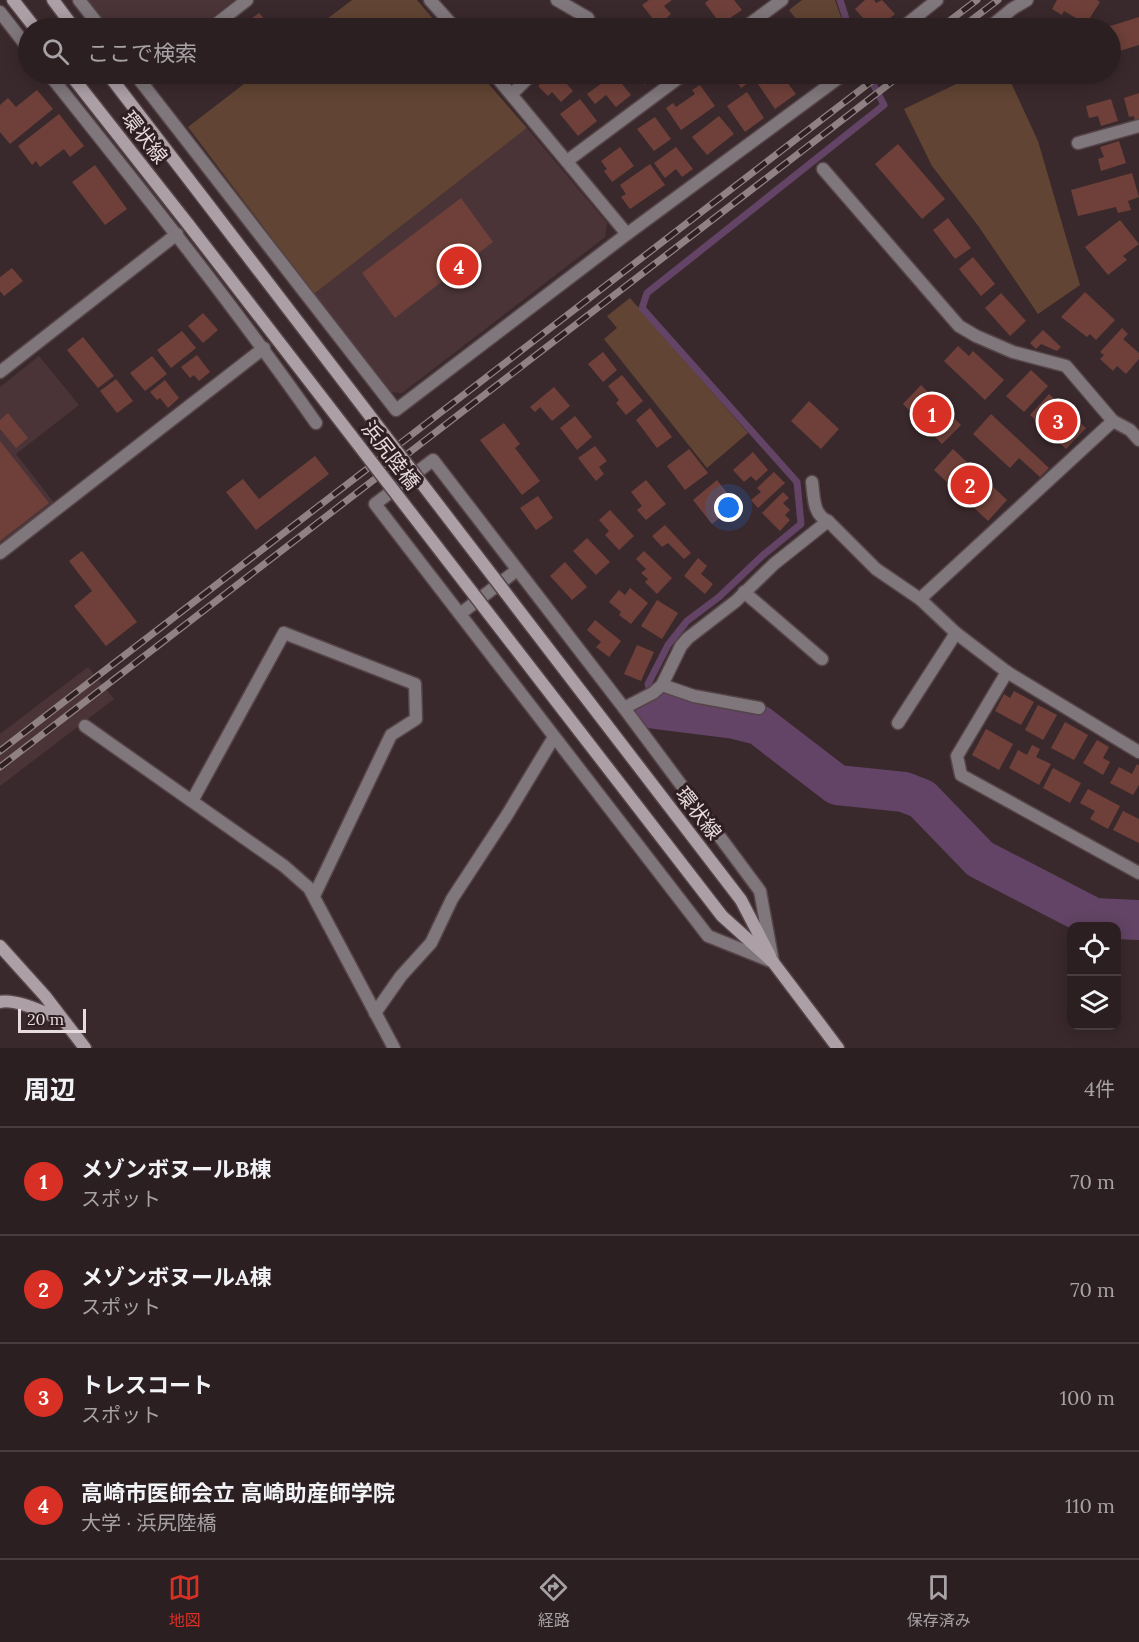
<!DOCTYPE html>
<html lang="ja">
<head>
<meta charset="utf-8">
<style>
	:root { --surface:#2c1f21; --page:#34272a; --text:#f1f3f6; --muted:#a6a2a5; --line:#483d3f; --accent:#d93025 }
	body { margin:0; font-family:Lora,"Noto Sans JP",serif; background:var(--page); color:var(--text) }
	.controls { position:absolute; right:18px; bottom:18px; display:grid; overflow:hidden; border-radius:12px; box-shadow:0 3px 15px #0003 }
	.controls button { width:54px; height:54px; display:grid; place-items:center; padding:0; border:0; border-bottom:2px solid var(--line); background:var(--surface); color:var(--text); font:30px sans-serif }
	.scale { position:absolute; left:18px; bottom:15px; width:68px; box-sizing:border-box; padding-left:6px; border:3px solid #e6dbdd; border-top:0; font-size:16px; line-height:21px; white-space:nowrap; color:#e6dbdd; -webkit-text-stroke:4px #2f1f22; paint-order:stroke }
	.you { position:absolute; left:729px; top:508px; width:21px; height:21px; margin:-15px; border:4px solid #fff; border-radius:50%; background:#1a73e8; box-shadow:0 0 0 9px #1a73e833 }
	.badge { display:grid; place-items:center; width:39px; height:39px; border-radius:50%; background:var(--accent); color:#fff; font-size:20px; font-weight:700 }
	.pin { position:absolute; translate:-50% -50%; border:3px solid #fff; box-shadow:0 2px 6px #0006 }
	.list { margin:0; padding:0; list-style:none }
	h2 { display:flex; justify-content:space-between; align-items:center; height:78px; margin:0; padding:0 24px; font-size:26px }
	h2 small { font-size:20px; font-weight:400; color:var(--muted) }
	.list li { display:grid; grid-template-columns:39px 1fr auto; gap:18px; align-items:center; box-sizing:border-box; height:108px; padding:0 24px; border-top:2px solid var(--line) }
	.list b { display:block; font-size:22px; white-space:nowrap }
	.list p { margin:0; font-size:20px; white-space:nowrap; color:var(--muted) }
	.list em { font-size:20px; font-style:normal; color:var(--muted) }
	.icon { flex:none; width:33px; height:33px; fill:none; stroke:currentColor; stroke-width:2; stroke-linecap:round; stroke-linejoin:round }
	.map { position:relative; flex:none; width:1139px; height:1048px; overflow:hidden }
	.search { position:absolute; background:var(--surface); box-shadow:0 3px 15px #0003; left:18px; right:18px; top:18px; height:66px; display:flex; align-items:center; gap:15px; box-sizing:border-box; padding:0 21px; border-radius:33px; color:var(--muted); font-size:22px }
	.sheet { height:510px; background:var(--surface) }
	nav { display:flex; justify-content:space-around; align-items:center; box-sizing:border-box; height:84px; border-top:2px solid var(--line); background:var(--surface); font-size:16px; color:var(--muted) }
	nav a { display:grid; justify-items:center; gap:3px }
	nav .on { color:var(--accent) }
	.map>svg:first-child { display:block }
	.built { fill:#4a3438 }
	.green { fill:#614433 }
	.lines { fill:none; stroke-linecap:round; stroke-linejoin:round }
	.stream { stroke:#634466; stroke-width:7 }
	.river { stroke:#634466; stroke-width:40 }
	.building { fill:#6e4039 }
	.street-casing { stroke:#564548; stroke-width:15 }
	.secondary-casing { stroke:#564548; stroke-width:15 }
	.street { stroke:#7f777b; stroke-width:12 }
	.secondary { stroke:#ac9fa6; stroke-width:12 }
	.rail-casing { stroke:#908284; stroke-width:7 }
	.rail { stroke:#2f1f22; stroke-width:4.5; stroke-dasharray:14; stroke-linecap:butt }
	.secondary-bridge-casing { stroke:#564548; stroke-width:15; stroke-linecap:butt }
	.secondary-bridge { stroke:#ac9fa6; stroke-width:12 }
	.labels { text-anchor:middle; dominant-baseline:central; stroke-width:6; stroke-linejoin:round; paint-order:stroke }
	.street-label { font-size:20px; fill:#e6dbdd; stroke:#2f1f22 }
</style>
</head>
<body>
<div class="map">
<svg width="1139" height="1048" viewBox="0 0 1139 1048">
	<rect width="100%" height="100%" fill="#3a292c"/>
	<g class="built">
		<path d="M 88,0 L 234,0 L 198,28 L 109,28 Z"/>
		<path d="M 527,128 L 607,223 L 605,237 L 402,393 L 389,392 L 314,294 Z"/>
		<path d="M 39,356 L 79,405 L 16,454 L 55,504 L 0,547 L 0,387 Z"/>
		<path d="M 88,667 L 114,699 L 0,786 L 0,734 Z"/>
	</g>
	<g class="green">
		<path d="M 352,0 L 417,0 L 441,28 L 315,28 Z"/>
		<path d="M 802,0 L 835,0 L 845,28 L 803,28 L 789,10 Z"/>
		<path d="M 257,74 L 480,74 L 527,128 L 314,294 L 188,127 Z"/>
		<path d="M 977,74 L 1007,74 L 1038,141 L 1080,285 L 1038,314 L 979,227 L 932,166 L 904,109 Z"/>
		<path d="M 630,298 L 748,433 L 707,468 L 604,339 L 617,328 L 607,316 Z"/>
	</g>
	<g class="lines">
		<g class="stream">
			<path d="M 840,0 L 849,28"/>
			<path d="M 655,709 L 648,684 L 668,645 L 687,621 L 719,597 L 762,556 L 801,524 L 797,482 L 642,308 L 647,293 L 884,105 L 868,74"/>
		</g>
		<path class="river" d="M 655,709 L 735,719 L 759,725 L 837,785 L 904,792 L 922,799 L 980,859 L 1094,918 L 1139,920"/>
	</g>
	<g class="building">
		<path d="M 649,0 L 672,0 L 664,6 L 671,14 L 658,25 L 642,5 Z"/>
		<path d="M 709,0 L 734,0 L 742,10 L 715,28 L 710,22 L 716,18 L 705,3 Z"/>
		<path d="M 865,0 L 874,0 L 876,3 L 882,0 L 895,14 L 878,28 L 872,28 L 855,9 Z"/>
		<path d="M 1057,0 L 1097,0 L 1100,2 L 1086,24 L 1064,11 L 1062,15 L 1052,9 Z"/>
		<path d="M 259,13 L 266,21 L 257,28 L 239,28 Z"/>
		<path d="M 1139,17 L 1139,45 L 1110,54 L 1110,28 L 1104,28 Z"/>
		<path d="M 783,20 L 785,24 L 789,21 L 794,28 L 771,28 Z"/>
		<path d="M 552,74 L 558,74 L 573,91 L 561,102 L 552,92 L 548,96 L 538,86 Z"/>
		<path d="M 614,74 L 631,95 L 616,107 L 606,95 L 595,104 L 587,94 Z"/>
		<path d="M 636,74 L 659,74 L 645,85 Z"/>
		<path d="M 732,74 L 761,74 L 741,88 Z"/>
		<path d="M 773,74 L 775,74 L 779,78 L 782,76 L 796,94 L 775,109 L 758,84 Z"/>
		<path d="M 801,74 L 823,74 L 810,84 Z"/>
		<path d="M 700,85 L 715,106 L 681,130 L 666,108 L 673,103 L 676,107 L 695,94 L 692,90 Z"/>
		<path d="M 37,90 L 53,109 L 10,144 L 0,132 L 0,105 L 8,98 L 16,107 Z"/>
		<path d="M 747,92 L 764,118 L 745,132 L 727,106 Z"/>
		<path d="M 1139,93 L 1139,120 L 1135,121 L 1134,116 L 1129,117 L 1124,98 Z"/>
		<path d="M 580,99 L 597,121 L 578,136 L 560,114 Z"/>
		<path d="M 1111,99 L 1118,121 L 1101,126 L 1098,116 L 1089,118 L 1086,106 Z"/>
		<path d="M 59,114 L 84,146 L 70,157 L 64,149 L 40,167 L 36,161 L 32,165 L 18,146 Z"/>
		<path d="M 719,116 L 734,134 L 707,155 L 692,137 Z"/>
		<path d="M 655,117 L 671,139 L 654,151 L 637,129 Z"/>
		<path d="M 1119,141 L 1126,163 L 1101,171 L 1098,159 L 1104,157 L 1100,147 Z"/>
		<path d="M 898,144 L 945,199 L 922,219 L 875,164 Z"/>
		<path d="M 620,147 L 634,166 L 612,182 L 604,171 L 607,169 L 601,161 Z"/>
		<path d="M 676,147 L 693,169 L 682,177 L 676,169 L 665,178 L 654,163 Z"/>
		<path d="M 650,164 L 665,185 L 630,209 L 621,197 L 626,194 L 620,185 Z"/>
		<path d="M 95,165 L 127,209 L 105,225 L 72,182 Z"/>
		<path d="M 1132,173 L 1139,197 L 1128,201 L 1131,210 L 1118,213 L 1116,207 L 1078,216 L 1071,190 Z"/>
		<path d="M 461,198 L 493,242 L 395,318 L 362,273 Z"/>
		<path d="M 948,218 L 971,248 L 955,259 L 933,230 Z"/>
		<path d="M 1120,220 L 1139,244 L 1123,256 L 1127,260 L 1108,275 L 1085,247 Z"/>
		<path d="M 973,257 L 995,284 L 981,296 L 959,269 Z"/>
		<path d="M 12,268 L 23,281 L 4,296 L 0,291 L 0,277 Z"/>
		<path d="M 1085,292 L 1115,320 L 1096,340 L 1090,334 L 1087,337 L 1061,317 Z"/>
		<path d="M 1001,293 L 1026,321 L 1010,336 L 985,308 Z"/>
		<path d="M 203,313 L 218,330 L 203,343 L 188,326 Z"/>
		<path d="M 1122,328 L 1128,334 L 1123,339 L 1139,353 L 1139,359 L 1126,374 L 1117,366 L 1113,371 L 1100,359 L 1104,355 L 1100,352 Z"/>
		<path d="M 1043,330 L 1061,347 L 1057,351 L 1041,344 L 1036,349 L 1030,343 Z"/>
		<path d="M 182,331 L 196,348 L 171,368 L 157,350 Z"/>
		<path d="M 83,337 L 114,376 L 98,388 L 67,350 Z"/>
		<path d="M 958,346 L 969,356 L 973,351 L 1004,380 L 985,400 L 944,361 Z"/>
		<path d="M 603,352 L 617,370 L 603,382 L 588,364 Z"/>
		<path d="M 197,355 L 210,372 L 199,381 L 194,375 L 190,378 L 181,367 Z"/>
		<path d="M 152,356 L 167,374 L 145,391 L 130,373 Z"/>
		<path d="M 1031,370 L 1048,386 L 1024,412 L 1006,396 Z"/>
		<path d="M 622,375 L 643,401 L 626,415 L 616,403 L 619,400 L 608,386 Z"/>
		<path d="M 116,379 L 133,401 L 117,413 L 100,391 Z"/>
		<path d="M 165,380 L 179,398 L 168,408 L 160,398 L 157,400 L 150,392 Z"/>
		<path d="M 921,385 L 961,425 L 942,444 L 903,404 Z"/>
		<path d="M 554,387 L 570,406 L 552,421 L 540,407 L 535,412 L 530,407 Z"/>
		<path d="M 1049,394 L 1086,428 L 1066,449 L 1030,415 Z"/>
		<path d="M 809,401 L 839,429 L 821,449 L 791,421 Z"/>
		<path d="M 650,408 L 672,437 L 657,448 L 636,420 Z"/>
		<path d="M 8,413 L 28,438 L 16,448 L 0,429 L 0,420 Z"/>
		<path d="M 991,414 L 1049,468 L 1040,477 L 1019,458 L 1010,468 L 973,434 Z"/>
		<path d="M 575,416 L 592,437 L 577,450 L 560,428 Z"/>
		<path d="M 504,423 L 520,444 L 515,448 L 540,481 L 522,495 L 480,440 Z"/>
		<path d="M 0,441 L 49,503 L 0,541 Z"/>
		<path d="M 595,446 L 607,461 L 599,467 L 604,474 L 596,481 L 578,458 Z"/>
		<path d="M 689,449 L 708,473 L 685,490 L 667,466 Z"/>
		<path d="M 953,449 L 1007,500 L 988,521 L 934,470 Z"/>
		<path d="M 753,452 L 768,470 L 756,481 L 751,476 L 744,482 L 733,470 Z"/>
		<path d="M 315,456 L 329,474 L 256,530 L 226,492 L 243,479 L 259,499 Z"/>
		<path d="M 774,472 L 785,483 L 758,508 L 751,500 L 761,492 L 757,488 Z"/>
		<path d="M 646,480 L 666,504 L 646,520 L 637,510 L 642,506 L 631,492 Z"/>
		<path d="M 717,480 L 732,499 L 726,503 L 731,509 L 712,524 L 693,500 Z"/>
		<path d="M 783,492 L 789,498 L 783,503 L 790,510 L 785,515 L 790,520 L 780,531 L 762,513 Z"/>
		<path d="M 538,496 L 553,518 L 536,530 L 520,508 Z"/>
		<path d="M 610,510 L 634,536 L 619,550 L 605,535 L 609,531 L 599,520 Z"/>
		<path d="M 665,525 L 691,553 L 684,559 L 668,543 L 662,547 L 652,536 Z"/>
		<path d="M 587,538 L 610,562 L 596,575 L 573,551 Z"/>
		<path d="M 82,551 L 137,622 L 106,646 L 74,606 L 92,591 L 69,561 Z"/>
		<path d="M 644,551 L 672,578 L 657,594 L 645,582 L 648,579 L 641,573 L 646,569 L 636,559 Z"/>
		<path d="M 698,558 L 707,566 L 701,574 L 713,584 L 705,594 L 684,576 Z"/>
		<path d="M 565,562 L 587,587 L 572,600 L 550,576 Z"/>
		<path d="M 630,588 L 648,603 L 631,624 L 619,615 L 621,612 L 609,602 L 619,590 L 625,595 Z"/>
		<path d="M 657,600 L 678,613 L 662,639 L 641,626 Z"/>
		<path d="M 595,620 L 621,641 L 609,657 L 596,647 L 601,642 L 587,630 Z"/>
		<path d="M 637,645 L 654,652 L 641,681 L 624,674 Z"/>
		<path d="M 1014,691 L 1034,702 L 1021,725 L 995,711 L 1004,694 L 1010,698 Z"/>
		<path d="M 1038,705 L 1057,715 L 1043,740 L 1025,730 Z"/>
		<path d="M 1065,722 L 1088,735 L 1074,760 L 1051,748 Z"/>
		<path d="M 986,729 L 1013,744 L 999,770 L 972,755 Z"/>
		<path d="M 1097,740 L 1109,747 L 1103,758 L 1110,762 L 1103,775 L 1083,763 Z"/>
		<path d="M 1032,745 L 1040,749 L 1036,757 L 1051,764 L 1039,785 L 1009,768 L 1018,750 L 1027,755 Z"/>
		<path d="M 1137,764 L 1139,765 L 1139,785 L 1133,795 L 1110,783 L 1119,767 L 1132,774 Z"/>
		<path d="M 1053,768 L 1081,783 L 1070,803 L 1043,788 Z"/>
		<path d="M 1088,789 L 1120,806 L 1108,829 L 1090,819 L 1095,811 L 1080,803 Z"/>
		<path d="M 1123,811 L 1139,819 L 1139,843 L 1113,830 Z"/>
	</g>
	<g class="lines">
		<defs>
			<g id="street">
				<path d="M 79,0 L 101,28"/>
				<path d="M 430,0 L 455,28"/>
				<path d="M 557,0 L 588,18 L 577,28"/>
				<path d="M 0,12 L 28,48"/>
				<path d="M 211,28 L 247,0"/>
				<path d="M 744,28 L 782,0"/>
				<path d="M 902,28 L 937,0"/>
				<path d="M 989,28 L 1012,9 L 1027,0"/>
				<path d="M 49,74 C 140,188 232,303 316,423"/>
				<path d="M 135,74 L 396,410 L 627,234 L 844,74"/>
				<path d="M 494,74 L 627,234"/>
				<path d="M 142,83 L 155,74"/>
				<path d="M 512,94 L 532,74"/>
				<path d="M 1078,143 L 1139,126"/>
				<path d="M 567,161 L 684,74"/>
				<path d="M 823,169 L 959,326 L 976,336 L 1013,352 L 1066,366 L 1113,421 L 1130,430 L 1139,440"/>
				<path d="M 0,372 L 177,234"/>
				<path d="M 433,460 L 624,708 L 760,891 L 773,962 L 708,936 L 375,504 Z"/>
				<path d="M 828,521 L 876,569 L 920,599 L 956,633 L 1007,672 L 1139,752"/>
				<path d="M 0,553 L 264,348"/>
				<path d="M 744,592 L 822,659"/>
				<path d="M 920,599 L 1113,421"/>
				<path d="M 460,614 L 517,570"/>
				<path d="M 1007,672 L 957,756 L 961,775 L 1139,873"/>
				<path d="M 662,685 L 694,696 L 759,708"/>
				<path d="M 624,708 L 653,693 L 662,685 L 681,646 L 688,638 L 736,601 L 774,564 L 828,521 C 813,515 814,497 812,482"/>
				<path d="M 898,723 L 956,633"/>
				<path d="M 85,726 L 284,866 L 309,888 L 394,1048"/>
				<path d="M 192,801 L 284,633 L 415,684 L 416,719 L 391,735 L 314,896"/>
				<path d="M 375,1013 L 401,976 L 431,943 L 452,899 L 507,815 L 554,737"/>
			</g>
			<g id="secondary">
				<path d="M 13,0 L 35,28"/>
				<path d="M 53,0 L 74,28"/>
				<path d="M 70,74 L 188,224"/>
				<path d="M 108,74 L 210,207"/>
				<path d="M 583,694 L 741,900 L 770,956"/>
				<path d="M 563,710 L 722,916 L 773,962 L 838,1048"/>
				<path d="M 0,946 L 45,996 L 85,1048"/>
				<path d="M 0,1002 C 16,998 47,1014 63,1020"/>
			</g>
		</defs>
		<use href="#street" class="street-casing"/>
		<use href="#secondary" class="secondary-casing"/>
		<use href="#street" class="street"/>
		<use href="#secondary" class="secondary"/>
		<defs>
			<g id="rail">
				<path d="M 940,28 L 977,0"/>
				<path d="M 961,28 L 998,0"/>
				<path d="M 0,751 L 881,74"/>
				<path d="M 0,767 L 902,74"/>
			</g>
		</defs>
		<use href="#rail" class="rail-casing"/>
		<use href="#rail" class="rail"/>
		<defs>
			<g id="secondary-bridge">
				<path d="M 210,207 L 583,694"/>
				<path d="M 188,224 L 563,710"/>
			</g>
		</defs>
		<use href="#secondary-bridge" class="secondary-bridge-casing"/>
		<use href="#secondary-bridge" class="secondary-bridge"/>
	</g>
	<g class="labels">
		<g class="street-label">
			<text transform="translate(145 137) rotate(52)">環状線</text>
			<text transform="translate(391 455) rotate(52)">浜尻陸橋</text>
			<text transform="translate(699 813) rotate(52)">環状線</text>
		</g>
	</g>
</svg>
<div class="controls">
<button><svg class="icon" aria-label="locate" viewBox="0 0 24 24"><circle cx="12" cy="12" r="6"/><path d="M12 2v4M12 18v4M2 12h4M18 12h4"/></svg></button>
<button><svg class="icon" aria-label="layers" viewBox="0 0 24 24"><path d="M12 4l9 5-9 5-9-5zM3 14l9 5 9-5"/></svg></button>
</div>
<div class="scale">20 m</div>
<div class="you"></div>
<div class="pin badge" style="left:932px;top:414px">1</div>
<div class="pin badge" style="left:970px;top:485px">2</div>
<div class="pin badge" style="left:1058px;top:421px">3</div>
<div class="pin badge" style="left:459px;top:266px">4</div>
<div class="search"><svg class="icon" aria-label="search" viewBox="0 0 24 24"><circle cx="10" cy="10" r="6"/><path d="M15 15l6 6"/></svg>ここで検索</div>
</div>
<section class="sheet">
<h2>周辺<small>4件</small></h2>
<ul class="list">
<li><span class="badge">1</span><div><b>メゾンボヌールB棟</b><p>スポット</p></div><em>70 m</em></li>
<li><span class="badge">2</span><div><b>メゾンボヌールA棟</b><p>スポット</p></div><em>70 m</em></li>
<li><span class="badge">3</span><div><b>トレスコート</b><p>スポット</p></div><em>100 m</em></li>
<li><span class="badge">4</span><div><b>高崎市医師会立 高崎助産師学院</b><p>大学 · 浜尻陸橋</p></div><em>110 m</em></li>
</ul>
</section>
<nav>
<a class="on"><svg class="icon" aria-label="map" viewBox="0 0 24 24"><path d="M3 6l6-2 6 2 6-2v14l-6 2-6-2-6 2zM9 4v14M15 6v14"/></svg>地図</a>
<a><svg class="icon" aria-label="directions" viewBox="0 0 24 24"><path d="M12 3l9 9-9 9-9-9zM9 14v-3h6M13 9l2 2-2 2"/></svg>経路</a>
<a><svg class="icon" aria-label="saved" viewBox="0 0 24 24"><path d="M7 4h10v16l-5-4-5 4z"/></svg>保存済み</a>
</nav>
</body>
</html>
